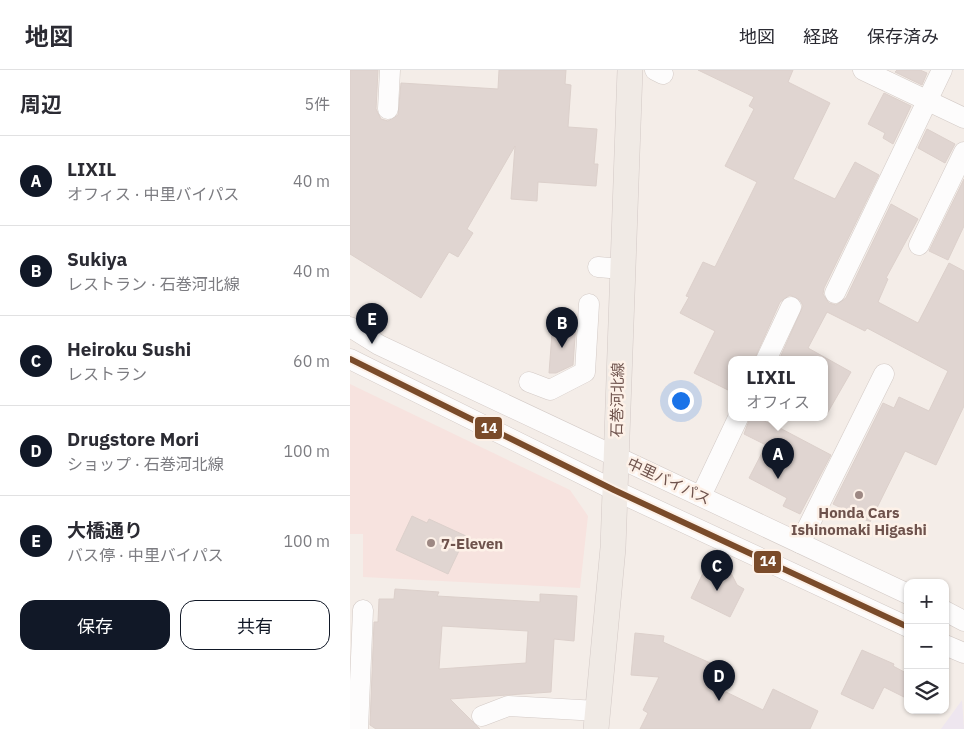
<!DOCTYPE html>
<html lang="ja">
<head>
<meta charset="utf-8">
<style>
	:root { --surface:#fff; --page:#f2f2f3; --text:#2b2b33; --muted:#7c7c81; --line:#e1e1e2; --accent:#111827 }
	body { margin:0; font-family:"IBM Plex Sans","Noto Sans JP",sans-serif; background:var(--page); color:var(--text) }
	.controls { position:absolute; right:15px; bottom:15px; display:grid; overflow:hidden; border-radius:10px; box-shadow:0 1px 4px #0004 }
	.controls button { width:45px; height:45px; display:grid; place-items:center; padding:0; border:0; border-bottom:1px solid var(--line); background:var(--surface); color:var(--text); font:25px sans-serif }
	.you { position:absolute; left:330px; top:330px; width:18px; height:18px; margin:-12px; border:4px solid #fff; border-radius:50%; background:#1a73e8; box-shadow:0 0 0 8px #1a73e833 }
	.badge { display:grid; place-items:center; width:32px; height:32px; border-radius:50%; background:var(--accent); color:#fff; font-size:16px; font-weight:700 }
	.pin { position:absolute; translate:-50% -41px; filter:drop-shadow(0 1px 2px #0008) }
	.pin::after { content:''; position:absolute; top:26px; width:18px; height:15px; background:inherit; clip-path:polygon(0 0,100% 0,50% 100%) }
	.popup { position:absolute; left:378px; top:286px; width:100px; height:65px; box-sizing:border-box; display:grid; place-content:center; border-radius:10px; background:var(--surface); filter:drop-shadow(0 1px 4px #0005); font-size:16px; white-space:nowrap; color:var(--muted) }
	.popup b { font-size:19px; color:var(--text) }
	.popup::after { content:''; position:absolute; left:50%; top:100%; margin-left:-10px; border:10px solid transparent; border-top-color:var(--surface) }
	.list { margin:0; padding:0; list-style:none }
	h2 { display:flex; justify-content:space-between; align-items:center; height:65px; margin:0; padding:0 20px; font-size:21px }
	h2 small { font-size:16px; font-weight:400; color:var(--muted) }
	.list li { display:grid; grid-template-columns:32px 1fr auto; gap:15px; align-items:center; box-sizing:border-box; height:90px; padding:0 20px; border-top:1px solid var(--line) }
	.list b { display:block; font-size:19px; white-space:nowrap }
	.list p { margin:0; font-size:16px; white-space:nowrap; color:var(--muted) }
	.list em { font-size:16px; font-style:normal; color:var(--muted) }
	.actions { display:flex; gap:10px; padding:15px 20px }
	.actions a { flex:1; padding:11px 0; border:1px solid var(--accent); border-radius:15px; text-align:center; font-size:18px; color:var(--accent) }
	.actions .main { background:var(--accent); color:#fff }
	.icon { flex:none; width:28px; height:28px; fill:none; stroke:currentColor; stroke-width:2; stroke-linecap:round; stroke-linejoin:round }
	.map { position:relative; flex:none; width:614px; height:659px; overflow:hidden }
	header { display:flex; align-items:center; gap:30px; box-sizing:border-box; height:70px; padding:0 25px; background:var(--surface); border-bottom:1px solid var(--line) }
	header strong { font-size:24px }
	nav { display:flex; gap:28px; margin-inline-start:auto; font-size:18px }
	main { display:flex }
	aside { flex:1; background:var(--surface) }
	.map>svg:first-child { display:block }
	.commercial { fill:#f7e3df }
	.education { fill:#eee6ef }
	.building { fill:#e0d5d1; stroke:#dcd0cb; fill-rule:evenodd }
	.lines { fill:none; stroke-linecap:round; stroke-linejoin:round }
	.minor-casing { stroke:#d3cac6; stroke-width:21 }
	.major-casing { stroke:#d3c9c6; stroke-width:26 }
	.minor { stroke:#fdfcfc; stroke-width:20 }
	.major { stroke:#f0eae5; stroke-width:25 }
	.bus-1-casing { stroke:#fdf1e8; stroke-width:10 }
	.bus-1 { stroke:#7a4b2a; stroke-width:6 }
	.poi-dot { fill:#9d8883; stroke:#fdf1e8; stroke-width:2 }
	.labels { text-anchor:middle; dominant-baseline:central; stroke-width:5; stroke-linejoin:round; paint-order:stroke }
	.street-label { font-size:15px; fill:#6e524c; stroke:#fdf1e8 }
	.poi-label { font-size:15px; font-weight:bold; fill:#6e524c; stroke:#fdf1e8 }
	.line-badge { stroke:#fdf1e8; stroke-width:2 }
	.badge-label { font-size:14px; text-anchor:middle; font-weight:bold; fill:#fff }
</style>
</head>
<body>
<header>
<strong>地図</strong>
<nav><a>地図</a><a>経路</a><a>保存済み</a></nav>
</header>
<main>
<aside>
<h2>周辺<small>5件</small></h2>
<ul class="list">
<li><span class="badge">A</span><div><b>LIXIL</b><p>オフィス · 中里バイパス</p></div><em>40 m</em></li>
<li><span class="badge">B</span><div><b>Sukiya</b><p>レストラン · 石巻河北線</p></div><em>40 m</em></li>
<li><span class="badge">C</span><div><b>Heiroku Sushi</b><p>レストラン</p></div><em>60 m</em></li>
<li><span class="badge">D</span><div><b>Drugstore Mori</b><p>ショップ · 石巻河北線</p></div><em>100 m</em></li>
<li><span class="badge">E</span><div><b>大橋通り</b><p>バス停 · 中里バイパス</p></div><em>100 m</em></li>
</ul>
<div class="actions"><a class="main">保存</a><a>共有</a></div>
</aside>
<div class="map">
<svg width="614" height="659" viewBox="0 0 614 659">
	<rect width="100%" height="100%" fill="#f4ede8"/>
	<path class="commercial" d="M 0,314 L 220,420 L 238,446 L 230,518 L 13,507 L 13,464 L 0,464 Z"/>
	<path class="education" d="M 612,630 L 614,659 L 591,659 Z"/>
	<g class="building">
		<path d="M 0,0 L 28,0 L 26,39 L 31,49 L 38,51 L 48,45 L 51,13 L 148,19 L 149,0 L 216,0 L 215,14 L 221,15 L 218,57 L 247,59 L 244,94 L 248,94 L 246,116 L 188,112 L 187,131 L 161,129 L 165,76 L 117,159 L 123,163 L 108,187 L 99,182 L 71,228 L 0,184 Z"/>
		<path d="M 348,0 L 443,0 L 438,12 L 480,33 L 443,109 L 485,129 L 505,92 L 529,105 L 474,218 L 473,224 L 479,233 L 486,235 L 496,228 L 541,134 L 568,149 L 536,208 L 538,209 L 528,232 L 568,253 L 599,193 L 614,201 L 614,336 L 586,395 L 555,381 L 520,452 L 483,434 L 533,333 L 544,338 L 549,327 L 579,341 L 598,301 L 517,258 L 515,261 L 477,242 L 458,278 L 501,302 L 474,349 L 474,290 L 429,290 L 453,236 L 450,230 L 440,225 L 430,232 L 404,290 L 382,290 L 382,322 L 344,303 L 365,261 L 330,243 L 339,227 L 336,226 L 353,192 L 365,197 L 407,112 L 375,96 L 404,39 L 399,36 L 404,27 Z"/>
		<path d="M 547,0 L 570,0 L 577,3 L 572,15 L 545,2 Z"/>
		<path d="M 534,23 L 561,36 L 543,74 L 533,68 L 535,63 L 518,54 Z"/>
		<path d="M 577,59 L 605,74 L 595,93 L 568,78 Z"/>
		<path d="M 614,109 L 614,156 L 598,190 L 579,181 Z"/>
		<path d="M 203,250 L 226,252 L 223,295 L 206,303 L 199,303 Z"/>
		<path d="M 400,348 L 407,348 L 426,356 L 481,385 L 450,444 L 433,436 L 437,428 L 399,408 L 416,375 L 394,364 Z"/>
		<path d="M 62,446 L 77,453 L 79,449 L 116,466 L 98,504 L 46,480 Z"/>
		<path d="M 355,499 L 362,502 L 376,500 L 381,503 L 387,515 L 394,519 L 380,547 L 341,528 Z"/>
		<path d="M 45,519 L 89,522 L 87,526 L 190,532 L 190,524 L 227,526 L 224,571 L 204,569 L 201,622 L 100,629 L 130,659 L 26,659 L 20,655 L 24,552 L 28,552 L 29,529 L 44,529 ZM 92,556 L 178,561 L 176,593 L 89,599 Z"/>
		<path d="M 285,563 L 314,566 L 313,572 L 383,603 L 374,621 L 413,640 L 423,619 L 468,641 L 460,659 L 290,659 L 298,643 L 293,640 L 309,607 L 281,605 Z"/>
		<path d="M 512,580 L 544,594 L 543,596 L 558,604 L 558,629 L 534,617 L 523,639 L 491,624 Z"/>
	</g>
	<g class="lines">
		<defs>
			<g id="minor">
				<path d="M 305,0 L 313,4"/>
				<path d="M 513,0 L 614,48"/>
				<path d="M 38,39 L 40,0"/>
				<path d="M 569,175 L 614,82"/>
				<path d="M 248,197 L 272,199"/>
				<path d="M 485,223 L 592,0"/>
				<path d="M 0,257 L 29,275 L 558,524"/>
				<path d="M 0,289 L 264,420 L 558,557"/>
				<path d="M 416,290 L 441,237"/>
				<path d="M 179,312 L 200,320 L 235,302 L 239,234"/>
				<path d="M 351,426 L 388,348"/>
				<path d="M 450,473 L 534,304"/>
				<path d="M 595,541 L 614,551"/>
				<path d="M 595,575 L 614,583"/>
				<path d="M 132,646 L 158,636 L 248,641"/>
				<path d="M 8,659 L 13,540"/>
			</g>
			<path id="major" d="M 246,659 L 263,478 L 280,0"/>
		</defs>
		<use href="#minor" class="minor-casing"/>
		<use href="#major" class="major-casing"/>
		<use href="#minor" class="minor"/>
		<use href="#major" class="major"/>
		<defs>
			<path id="bus-1" d="M 0,289 L 264,420 L 558,557"/>
		</defs>
		<use href="#bus-1" class="bus-1-casing"/>
		<use href="#bus-1" class="bus-1"/>
	</g>
	<g class="poi-dot">
		<circle cx="509" cy="425" r="5"/>
		<circle cx="81" cy="473" r="5"/>
	</g>
	<g class="labels">
		<g class="street-label">
			<text transform="translate(267 330) rotate(-89)">石巻河北線</text>
			<text transform="translate(319 411) rotate(25)">中里バイパス</text>
		</g>
		<g class="poi-label">
			<text x="509" y="442">Honda Cars<tspan x="509" dy="17">Ishinomaki Higashi</tspan></text>
			<text x="91" y="473" text-anchor="start">7-Eleven</text>
		</g>
	</g>
	<g class="line-badge">
		<rect x="124" y="346" width="29" height="24" rx="5" fill="#7a4b2a"/>
		<rect x="403" y="480" width="29" height="24" rx="5" fill="#7a4b2a"/>
	</g>
	<g class="badge-label">
		<text x="139" y="363">14</text>
		<text x="418" y="496">14</text>
	</g>
</svg>
<div class="controls">
<button>+</button>
<button>−</button>
<button><svg class="icon" aria-label="layers" viewBox="0 0 24 24"><path d="M12 4l9 5-9 5-9-5zM3 14l9 5 9-5"/></svg></button>
</div>
<div class="you"></div>
<div class="pin badge" style="left:428px;top:409px">A</div>
<div class="popup"><b>LIXIL</b>オフィス</div>
<div class="pin badge" style="left:212px;top:278px">B</div>
<div class="pin badge" style="left:367px;top:521px">C</div>
<div class="pin badge" style="left:369px;top:631px">D</div>
<div class="pin badge" style="left:22px;top:274px">E</div>
</div>
</main>
</body>
</html>
